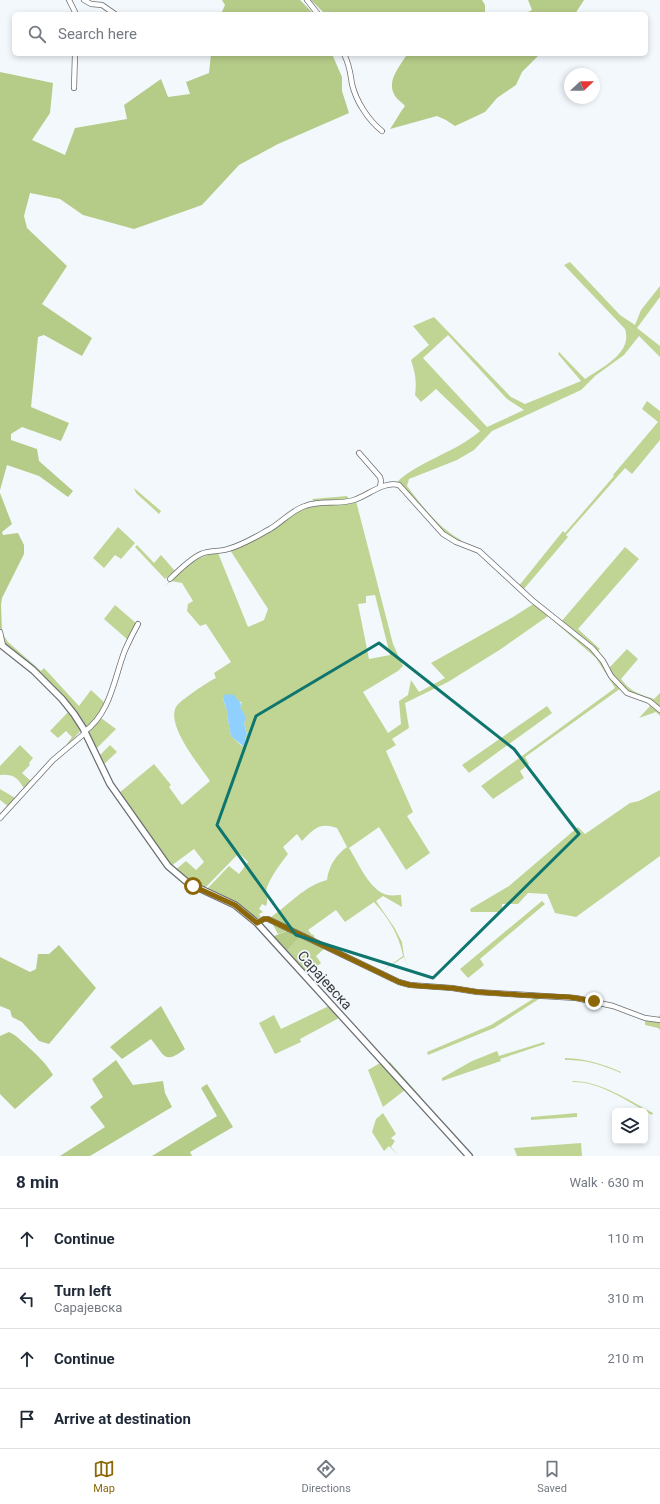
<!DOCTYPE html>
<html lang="en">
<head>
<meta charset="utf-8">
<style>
	:root { --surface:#fff; --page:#f2f2f3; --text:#1f2937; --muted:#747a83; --line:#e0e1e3; --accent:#8c6708 }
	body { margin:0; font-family:Roboto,sans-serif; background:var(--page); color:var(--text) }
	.controls { position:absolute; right:12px; bottom:12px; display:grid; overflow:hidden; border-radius:6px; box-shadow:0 2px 6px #0003 }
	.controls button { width:36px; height:36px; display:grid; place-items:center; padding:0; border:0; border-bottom:1px solid var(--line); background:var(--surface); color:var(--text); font:20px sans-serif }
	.compass { position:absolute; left:564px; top:68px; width:36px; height:36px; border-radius:50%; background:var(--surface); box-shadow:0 2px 6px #0003; rotate:68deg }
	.stop { position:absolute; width:12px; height:12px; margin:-9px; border:3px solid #8c6708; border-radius:50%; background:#fff }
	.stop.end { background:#8c6708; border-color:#fff; box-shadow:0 1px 4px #0008 }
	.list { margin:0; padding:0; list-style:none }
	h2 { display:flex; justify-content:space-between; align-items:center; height:52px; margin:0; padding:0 16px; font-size:17px }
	h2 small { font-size:13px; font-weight:400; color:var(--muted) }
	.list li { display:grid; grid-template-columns:26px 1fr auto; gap:12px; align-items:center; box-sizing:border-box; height:60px; padding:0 16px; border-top:1px solid var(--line) }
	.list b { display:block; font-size:15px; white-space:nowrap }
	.list p { margin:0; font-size:13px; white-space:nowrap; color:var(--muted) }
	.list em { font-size:13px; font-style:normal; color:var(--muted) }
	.icon { flex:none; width:22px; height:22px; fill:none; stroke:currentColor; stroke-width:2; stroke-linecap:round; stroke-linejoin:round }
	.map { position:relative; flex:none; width:660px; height:1156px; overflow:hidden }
	.search { position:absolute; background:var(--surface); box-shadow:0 2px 6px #0003; left:12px; right:12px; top:12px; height:44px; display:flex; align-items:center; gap:10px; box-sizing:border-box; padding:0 14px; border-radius:6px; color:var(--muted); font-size:15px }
	.sheet { height:292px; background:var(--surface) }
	nav { display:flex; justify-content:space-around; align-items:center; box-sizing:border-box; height:56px; border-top:1px solid var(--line); background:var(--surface); font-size:11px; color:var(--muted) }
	nav a { display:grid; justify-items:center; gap:2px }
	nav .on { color:var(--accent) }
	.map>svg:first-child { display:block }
	.green { fill:#c0d594; fill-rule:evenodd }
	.forest { fill:#b5cb88 }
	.water { fill:#8fd0fe }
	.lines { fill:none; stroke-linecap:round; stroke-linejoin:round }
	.minor-casing { stroke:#6b6f73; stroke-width:6 }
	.major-casing { stroke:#6b6f73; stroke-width:8 }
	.minor { stroke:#fff; stroke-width:4.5 }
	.major { stroke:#fff; stroke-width:5.5 }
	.route { stroke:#8c6708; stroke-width:5 }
	.marked { fill:none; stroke:#0f766e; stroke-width:3; stroke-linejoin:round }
	.labels { text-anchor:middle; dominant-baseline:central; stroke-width:3.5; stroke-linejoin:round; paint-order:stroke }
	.street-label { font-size:14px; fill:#37393b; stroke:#f3f8fd }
</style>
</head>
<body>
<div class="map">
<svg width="660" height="1156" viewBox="0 0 660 1156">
	<rect width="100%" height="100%" fill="#f3f8fd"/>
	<g class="green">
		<path d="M 570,262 L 620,315 L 635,325 L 641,310 L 660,286 L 660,297 L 637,328 L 660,346 L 660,357 L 639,336 L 624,355 L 595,376 L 581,390 L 492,431 L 474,450 L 457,460 L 409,479 L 407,486 C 422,506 439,528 461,540 L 461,543 L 450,538 L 396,483 C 420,460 455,453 480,431 L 436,389 L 421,402 L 415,395 C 417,382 415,372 411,360 L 429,345 L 413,326 L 434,317 L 511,397 L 525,404 L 581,381 L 558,354 L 559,352 L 585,379 C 602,367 633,353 625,329 L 564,265 ZM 448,335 L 507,399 L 524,410 L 487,427 L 423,358 Z"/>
		<path d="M 647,401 L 660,411 L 660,440 L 632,474 L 625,468 L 566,535 L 568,537 L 523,590 L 518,587 L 563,531 L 565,533 L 614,476 L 613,475 L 658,422 L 642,409 Z"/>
		<path d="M 134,488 L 161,511 L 159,514 L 136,493 Z"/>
		<path d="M 347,496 L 349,500 L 356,501 L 393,644 L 403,666 L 398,671 L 363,692 L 388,733 L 401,724 L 399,701 L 408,695 L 411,680 L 419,692 L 445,678 L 431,663 L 513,617 L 535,603 L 560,623 L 625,547 L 639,559 L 578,629 L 600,649 L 597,652 L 609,668 L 627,649 L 638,659 L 621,679 C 631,692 639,694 654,699 L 660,693 L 660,716 L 656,712 L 639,718 L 650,706 L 646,701 L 621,688 L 525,757 L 529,764 L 520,771 L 524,778 L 493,799 L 481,786 L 615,688 L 596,658 L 548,616 L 501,649 L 448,682 L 405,703 L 409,728 L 392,739 L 396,745 L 386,751 L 413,812 L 407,816 L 430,853 L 406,870 L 379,827 L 349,848 C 358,862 370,892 388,895 C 392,896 397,895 401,895 L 402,907 L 383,896 L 376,901 L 394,927 L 402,942 L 404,956 L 410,970 L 404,957 L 381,972 L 403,956 C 399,934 388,918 374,902 L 345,922 L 336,910 L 308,930 L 312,935 L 313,934 L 316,941 L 276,921 L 271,917 C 290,904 304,886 327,880 C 329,865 336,855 347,847 L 337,828 C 319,822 314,829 302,841 L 297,834 L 283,847 L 288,854 C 280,864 272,875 267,887 C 265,892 269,898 266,906 L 262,904 L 259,909 L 263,912 L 259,914 L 261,917 L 256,919 L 240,906 L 206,890 L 229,866 L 239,874 L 248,862 L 239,853 L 204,889 L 184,878 L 175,870 L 186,861 L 196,870 L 204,862 L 194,849 L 171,866 L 119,793 L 154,764 L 171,785 L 169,787 L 182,805 L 210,781 C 200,766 166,726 176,707 C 179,701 209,681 216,678 L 214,673 L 231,662 L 206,624 L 200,626 L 187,611 L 188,604 L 193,601 L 182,583 L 171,581 L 165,586 C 181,570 195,556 218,553 L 248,627 L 264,620 L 268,609 L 230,550 L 277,527 L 298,511 L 315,503 L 312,499 ZM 375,595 L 390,655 L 369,659 L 358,604 L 366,603 L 366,596 ZM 223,698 L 241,702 L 242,705 L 240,707 L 245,721 L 244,724 L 247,734 L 245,739 L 246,743 L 242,746 L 231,736 C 230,728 227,719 227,711 C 226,707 224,703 223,698 Z"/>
		<path d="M 118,527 L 135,543 L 121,559 L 115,555 L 104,568 L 93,558 Z"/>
		<path d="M 137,545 L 154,563 L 161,555 L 175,571 L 165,579 L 135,547 Z"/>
		<path d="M 115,605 L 137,624 L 128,640 L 104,619 Z"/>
		<path d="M 2,633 L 8,642 L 41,671 L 44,668 L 79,706 L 91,690 L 105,703 L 102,710 L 87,728 L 85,727 L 35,669 L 6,646 Z"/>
		<path d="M 547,706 L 552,713 L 469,773 L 462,765 Z"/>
		<path d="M 69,711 L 81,730 L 68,745 L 67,744 L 72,737 L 66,731 L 58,738 L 50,731 Z"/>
		<path d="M 101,718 L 116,729 L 96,749 L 89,732 Z"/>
		<path d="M 20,745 L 33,758 L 29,763 L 30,765 L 22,773 L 32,782 L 25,790 C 18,778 14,774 0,775 L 0,766 Z"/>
		<path d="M 110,745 L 117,752 L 103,765 L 99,756 Z"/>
		<path d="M 0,789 L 17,799 L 9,807 L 0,800 Z"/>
		<path d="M 660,790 L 660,856 L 576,917 L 555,913 L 547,894 L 528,893 L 518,904 L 502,904 L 502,912 L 471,912 L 470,909 L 509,886 L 578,827 L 585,834 L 630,803 L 639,801 Z"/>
		<path d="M 542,901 L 545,904 L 480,959 L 484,965 L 468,978 L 460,969 Z"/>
		<path d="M 276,924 L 289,930 L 278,934 L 273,925 Z"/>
		<path d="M 301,936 L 325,948 L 316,956 L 321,963 L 307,975 L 286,952 Z"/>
		<path d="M 536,997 L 542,997 L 494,1028 L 428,1055 L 427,1052 L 491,1025 Z"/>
		<path d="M 329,1006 L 339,1018 L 300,1039 L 301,1042 L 275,1054 L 259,1023 L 274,1015 L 281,1029 Z"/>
		<path d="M 660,1015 L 660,1030 L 658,1028 L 645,1025 L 645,1017 L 656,1019 Z"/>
		<path d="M 544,1042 L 545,1044 L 500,1059 L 501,1061 L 442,1081 L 442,1078 L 472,1061 L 497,1051 L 499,1056 Z"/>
		<path d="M 565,1058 C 586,1059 601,1063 621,1072 L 621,1073 C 599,1064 588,1060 565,1060 Z"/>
		<path d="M 390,1062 L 421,1097 L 419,1098 L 387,1063 Z"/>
		<path d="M 380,1063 L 405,1090 L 383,1107 L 368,1070 Z"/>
		<path d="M 572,1081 C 601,1081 628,1100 653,1113 L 652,1115 C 627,1101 601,1082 573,1082 Z"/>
		<path d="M 383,1113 L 396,1134 L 391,1138 L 395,1141 L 391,1147 L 399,1156 L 389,1146 L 384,1151 L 372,1132 L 376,1119 Z"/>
		<path d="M 577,1113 L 577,1117 L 531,1120 L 531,1117 Z"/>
		<path d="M 581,1143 L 582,1156 L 517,1156 L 514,1148 Z"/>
	</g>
	<g class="forest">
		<path d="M 222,0 L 300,0 L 314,14 L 221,14 L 225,5 Z"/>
		<path d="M 311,0 L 482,0 L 485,5 L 485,14 L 325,14 Z"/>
		<path d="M 528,0 L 584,0 L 575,14 L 524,14 L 532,10 Z"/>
		<path d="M 211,54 L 332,54 L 342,77 L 342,91 L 349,113 L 278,144 L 239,165 L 202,205 L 134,229 L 83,215 L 60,199 L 30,193 L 24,216 L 27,228 L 67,266 L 42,304 L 92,338 L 82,356 L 44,335 L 38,337 L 31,407 L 69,423 L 61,441 L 22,427 L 11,434 L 11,440 L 37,449 L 39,461 L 73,491 L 68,497 L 39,476 L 7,465 L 0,490 L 0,72 L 53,83 L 50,113 L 32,140 L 65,155 L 75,128 L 127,119 L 124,105 L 161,79 L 168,97 L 190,94 L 186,82 L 209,73 Z"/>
		<path d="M 405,54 L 540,54 L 522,72 L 516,85 L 497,98 L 485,112 L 455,126 L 446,120 L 437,116 L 390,129 C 396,121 399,113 405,106 C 402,102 396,99 394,94 C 387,81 399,67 406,56 Z"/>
		<path d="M 0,493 L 12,524 L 2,532 L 3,535 L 18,533 L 24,545 L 24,554 L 2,598 L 1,605 L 2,633 L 1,633 L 0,628 Z"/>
		<path d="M 289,930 L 301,936 L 286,952 L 272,937 Z"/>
		<path d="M 59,945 L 96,988 L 49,1044 L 39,1041 L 22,1022 L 12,1017 L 10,1010 L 0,1006 L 0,957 L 30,972 L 36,969 L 38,954 L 49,954 Z"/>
		<path d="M 161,1006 L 185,1049 C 164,1065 165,1056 151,1039 L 122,1059 L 110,1047 Z"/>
		<path d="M 9,1032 C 16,1035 19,1039 25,1044 C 36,1054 45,1062 53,1075 L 15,1109 L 0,1094 L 0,1036 Z"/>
		<path d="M 116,1060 L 133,1085 L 163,1081 L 165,1093 L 172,1107 L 90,1156 L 60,1156 L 105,1127 L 90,1107 L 103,1097 L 92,1079 Z"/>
		<path d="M 207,1084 L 233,1127 L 190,1152 L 192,1156 L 152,1156 L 217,1116 L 201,1088 Z"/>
	</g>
	<path class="water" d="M 225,694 L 229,695 L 233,694 L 242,705 L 240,707 L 246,717 L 244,724 L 247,734 L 245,739 L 246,743 L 243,746 L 231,736 C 230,728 227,719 227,711 C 226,707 224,703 223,698 Z"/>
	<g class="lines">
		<defs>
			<g id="minor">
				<path d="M 69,0 L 76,14"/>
				<path d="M 84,0 L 91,4 L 102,5 L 115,14"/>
				<path d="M 307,0 L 318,14"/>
				<path d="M 344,54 C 350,66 350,72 352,84 C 356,101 368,120 382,131"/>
				<path d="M 74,88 L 75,54"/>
				<path d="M 359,453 L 380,477 L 381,481 L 380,487"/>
				<path d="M 170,579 C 179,570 190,559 201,554 C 210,550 220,552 228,549 C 243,545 257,536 270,529 C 282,522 292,510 305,506 C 321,500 338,505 354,500 C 369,495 383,481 399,485 L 443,534 L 456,542 L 479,551 L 532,600 L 592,648 L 603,661 L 611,676 L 627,693 L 649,701 L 660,710"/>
				<path d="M 0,632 L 3,646"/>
				<path d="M 84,732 C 111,713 114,678 125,650 C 129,641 133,633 138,624"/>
				<path d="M 0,818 L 53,760 L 85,733"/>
				<path d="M 257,923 L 264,919 L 268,919 L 399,982 L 410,985 L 452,988 L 477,992 L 576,998 L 613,1006 L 645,1018 L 660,1020"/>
			</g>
			<path id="major" d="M 0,644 L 33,670 L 62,699 L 74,714 L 83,728 L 110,784 L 168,866 L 188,883 L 235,905 L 257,923 L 469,1156"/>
		</defs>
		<use href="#minor" class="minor-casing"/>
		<use href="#major" class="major-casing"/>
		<use href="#minor" class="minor"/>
		<use href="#major" class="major"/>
	</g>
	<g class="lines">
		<path class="route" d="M 193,886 L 235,905 L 257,923 L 264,919 L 268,919 L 399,982 L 410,985 L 421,986 L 452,988 L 478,992 L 522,995 L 569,997 L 594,1001"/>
	</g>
	<path class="marked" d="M 379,643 L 514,749 L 579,834 L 433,978 L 296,935 L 217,825 L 256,716 Z"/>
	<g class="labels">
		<g class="street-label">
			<text transform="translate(325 980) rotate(48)">Сарајевска</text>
		</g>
	</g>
</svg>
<div class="controls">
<button><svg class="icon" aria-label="layers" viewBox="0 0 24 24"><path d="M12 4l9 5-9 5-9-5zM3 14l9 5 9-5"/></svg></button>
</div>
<svg class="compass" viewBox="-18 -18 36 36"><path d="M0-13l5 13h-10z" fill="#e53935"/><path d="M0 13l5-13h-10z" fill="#747a83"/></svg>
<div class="stop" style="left:193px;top:886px"></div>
<div class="stop end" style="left:594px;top:1001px"></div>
<div class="search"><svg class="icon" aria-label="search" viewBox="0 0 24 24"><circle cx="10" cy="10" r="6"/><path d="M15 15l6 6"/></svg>Search here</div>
</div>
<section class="sheet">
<h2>8 min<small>Walk · 630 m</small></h2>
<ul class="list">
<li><svg class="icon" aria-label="ahead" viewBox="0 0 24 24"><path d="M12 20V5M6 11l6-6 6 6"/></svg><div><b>Continue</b></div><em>110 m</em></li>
<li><svg class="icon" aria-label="left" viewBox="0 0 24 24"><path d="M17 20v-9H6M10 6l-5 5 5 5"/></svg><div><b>Turn left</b><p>Сарајевска</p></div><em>310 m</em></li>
<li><svg class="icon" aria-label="ahead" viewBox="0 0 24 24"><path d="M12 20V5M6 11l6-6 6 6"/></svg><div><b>Continue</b></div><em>210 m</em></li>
<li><svg class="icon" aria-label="arrive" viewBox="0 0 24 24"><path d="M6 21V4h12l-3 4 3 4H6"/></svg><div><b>Arrive at destination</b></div></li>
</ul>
</section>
<nav>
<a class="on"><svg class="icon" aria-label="map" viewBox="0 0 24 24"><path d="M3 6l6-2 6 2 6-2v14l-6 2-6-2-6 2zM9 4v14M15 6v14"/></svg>Map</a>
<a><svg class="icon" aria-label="directions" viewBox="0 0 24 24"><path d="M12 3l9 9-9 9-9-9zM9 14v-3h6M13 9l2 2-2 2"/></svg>Directions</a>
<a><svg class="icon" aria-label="saved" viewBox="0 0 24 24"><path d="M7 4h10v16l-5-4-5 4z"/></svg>Saved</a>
</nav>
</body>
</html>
